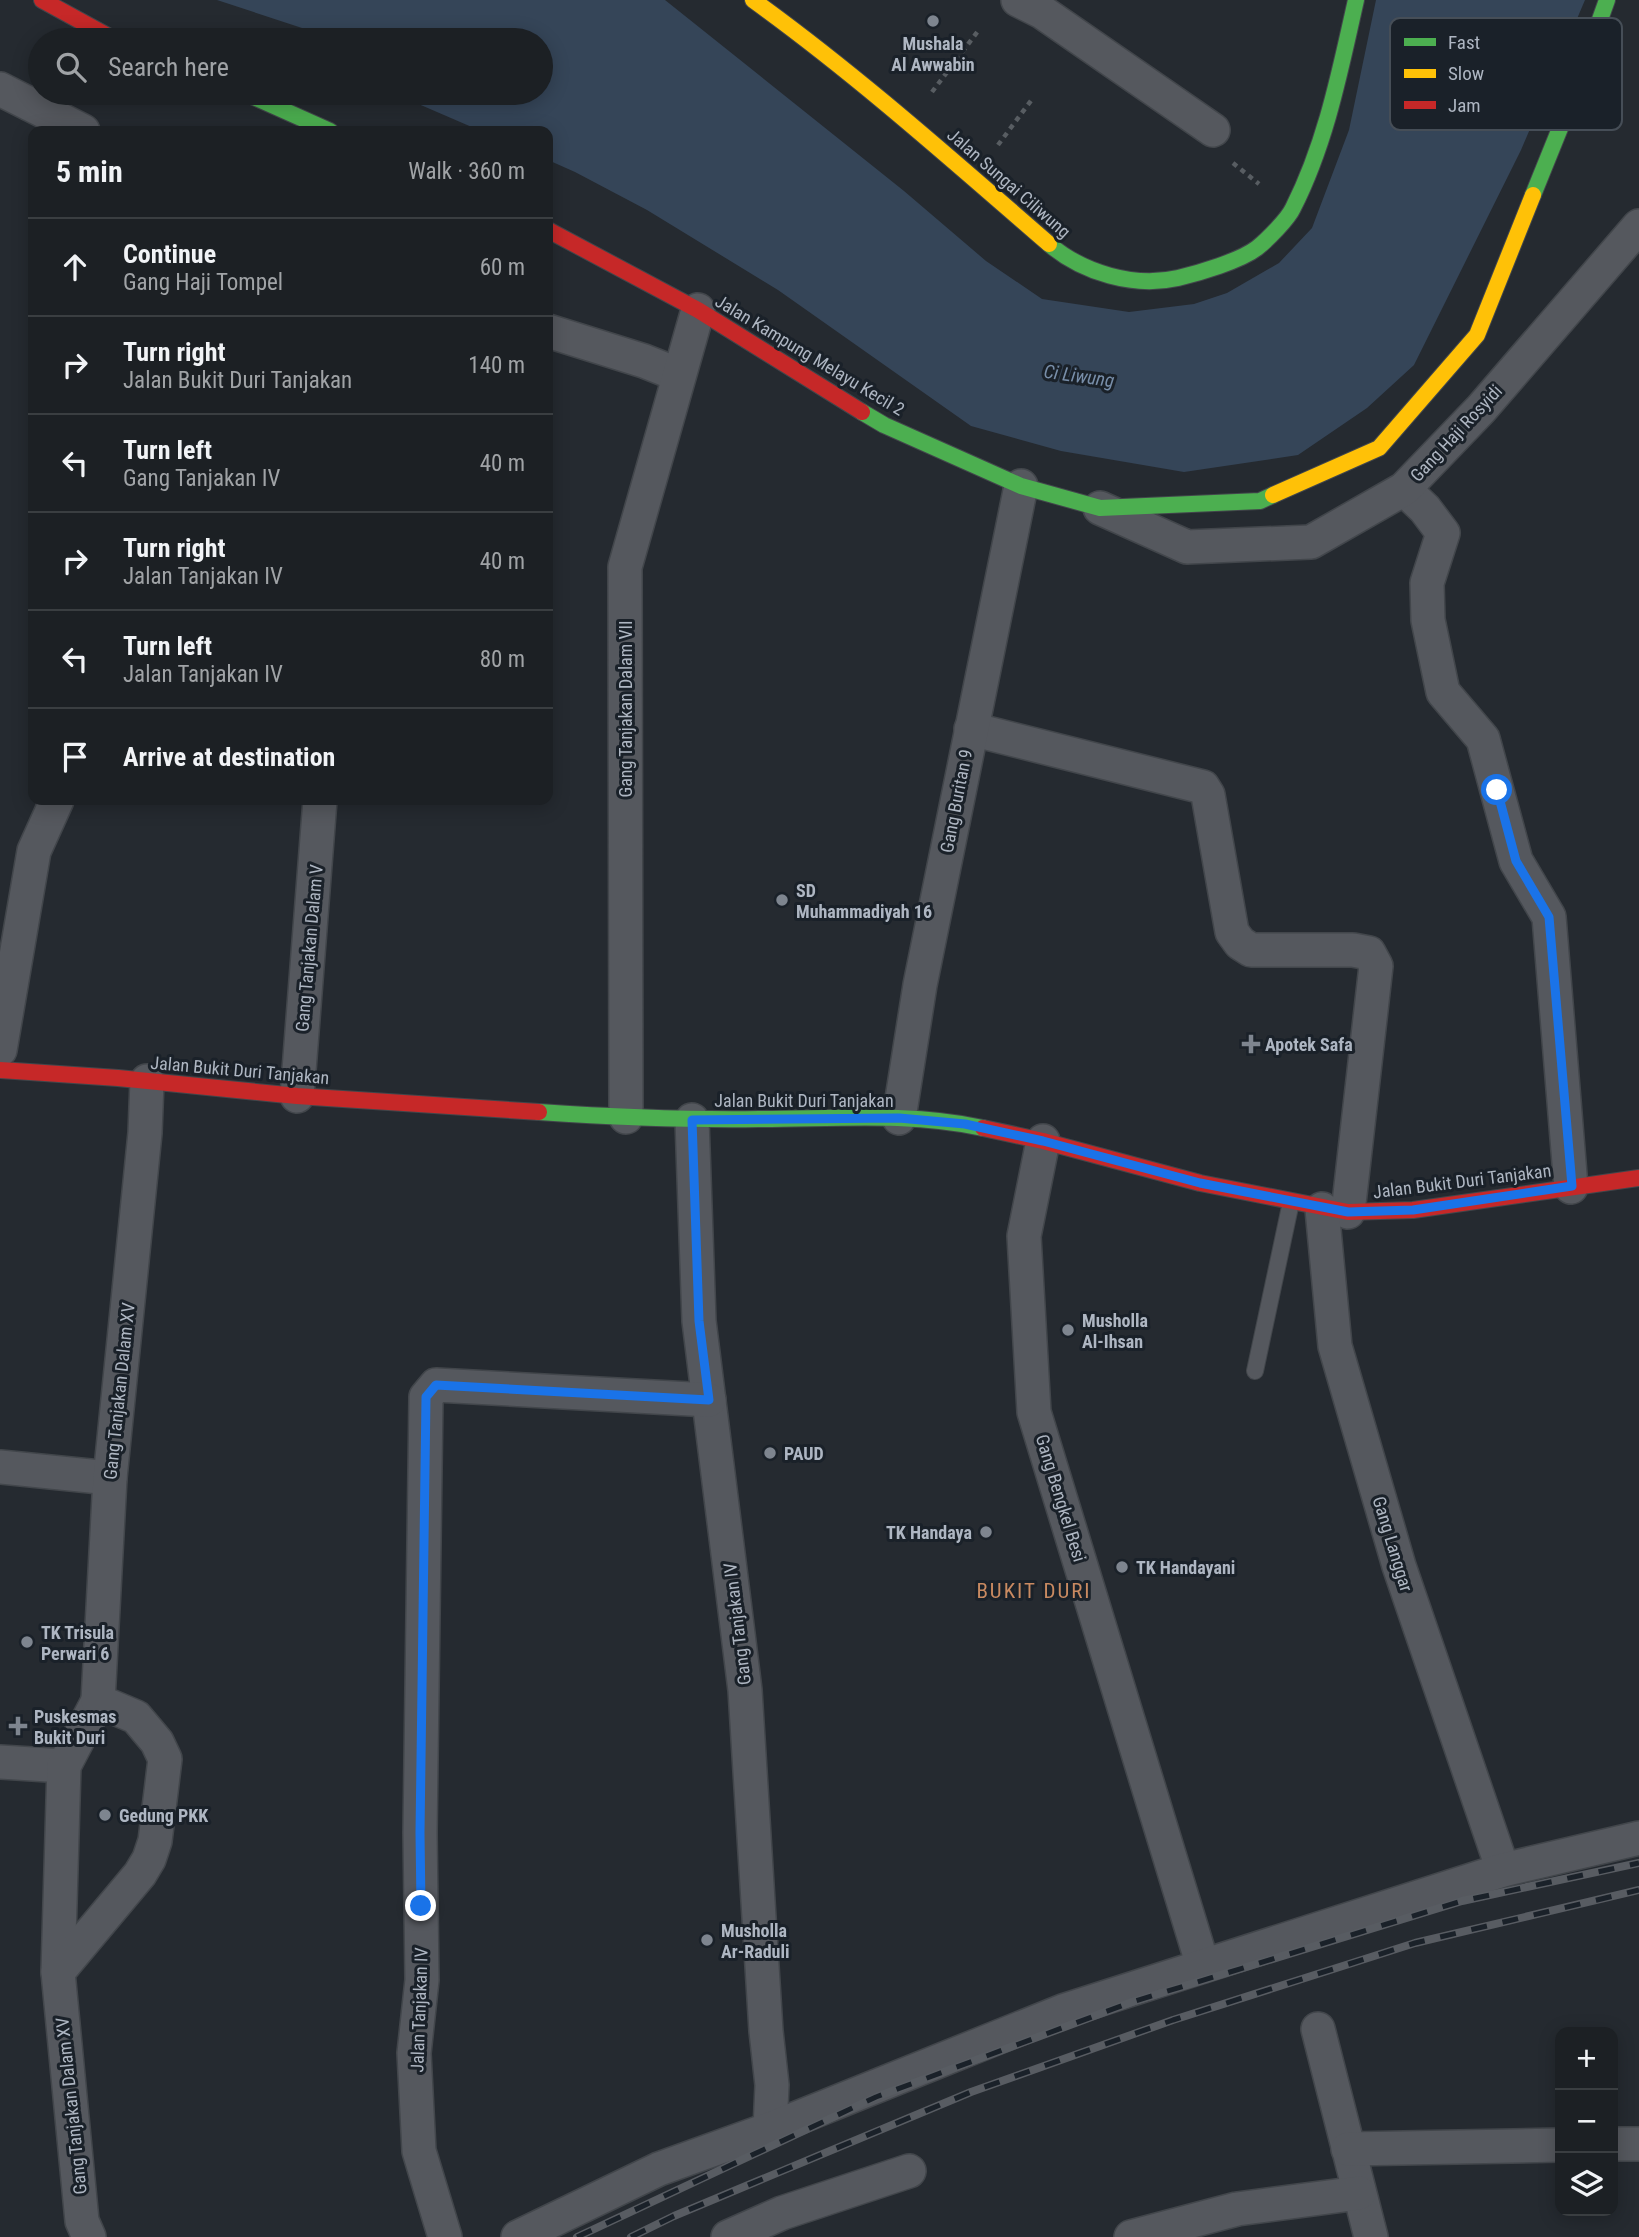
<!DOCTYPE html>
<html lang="en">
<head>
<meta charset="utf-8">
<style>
	:root { --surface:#1c2024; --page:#292d31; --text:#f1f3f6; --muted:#a0a3a6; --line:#3a3e41 }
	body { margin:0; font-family:"Roboto Condensed",sans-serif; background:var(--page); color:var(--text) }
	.controls { position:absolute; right:21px; bottom:21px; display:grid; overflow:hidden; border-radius:14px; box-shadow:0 4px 18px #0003 }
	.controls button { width:63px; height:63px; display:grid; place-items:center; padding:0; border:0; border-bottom:2px solid var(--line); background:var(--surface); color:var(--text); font:35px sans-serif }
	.stop { position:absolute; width:21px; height:21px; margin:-16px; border:5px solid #1a73e8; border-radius:50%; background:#fff }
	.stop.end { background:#1a73e8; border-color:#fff; box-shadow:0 2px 7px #0008 }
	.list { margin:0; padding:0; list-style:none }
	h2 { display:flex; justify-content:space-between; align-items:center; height:91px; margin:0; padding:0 28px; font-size:30px }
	h2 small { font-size:23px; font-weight:400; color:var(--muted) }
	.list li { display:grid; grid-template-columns:46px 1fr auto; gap:21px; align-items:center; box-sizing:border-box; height:98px; padding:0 28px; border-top:2px solid var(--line) }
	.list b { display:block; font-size:26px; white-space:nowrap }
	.list p { margin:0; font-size:23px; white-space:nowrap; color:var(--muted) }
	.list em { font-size:23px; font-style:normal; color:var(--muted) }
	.icon { flex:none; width:38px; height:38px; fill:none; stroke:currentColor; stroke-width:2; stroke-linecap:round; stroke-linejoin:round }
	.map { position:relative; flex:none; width:1639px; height:2237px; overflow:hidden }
	.search { position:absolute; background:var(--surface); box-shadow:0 4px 18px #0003; left:28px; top:28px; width:525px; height:77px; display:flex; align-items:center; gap:18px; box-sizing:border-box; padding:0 24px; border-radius:38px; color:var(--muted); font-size:26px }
	.panel { position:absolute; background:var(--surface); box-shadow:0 4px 18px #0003; left:28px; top:126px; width:525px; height:679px; border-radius:14px }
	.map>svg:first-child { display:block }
	.water { fill:#354558 }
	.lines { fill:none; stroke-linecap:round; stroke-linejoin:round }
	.lane-casing { stroke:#42464b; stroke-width:18 }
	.street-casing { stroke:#42464b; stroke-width:36 }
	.fast-casing { stroke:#42464b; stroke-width:18 }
	.slow-casing { stroke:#42464b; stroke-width:18 }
	.jam-casing { stroke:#42464b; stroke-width:18 }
	.path { stroke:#585d62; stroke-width:4.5; stroke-dasharray:5 5; stroke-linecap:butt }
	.lane { stroke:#55585e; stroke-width:16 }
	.street { stroke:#55585e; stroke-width:33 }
	.fast { stroke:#4caf50; stroke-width:16 }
	.slow { stroke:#ffc107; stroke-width:16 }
	.jam { stroke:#c62828; stroke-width:16 }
	.rail-casing { stroke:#585c62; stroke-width:8 }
	.rail { stroke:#1a2129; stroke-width:5; stroke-dasharray:16; stroke-linecap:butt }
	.route { stroke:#1a73e8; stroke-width:9 }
	.poi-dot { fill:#7e858f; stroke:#1a2129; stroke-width:2.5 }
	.labels { text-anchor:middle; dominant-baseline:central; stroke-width:6; stroke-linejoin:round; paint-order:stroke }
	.poi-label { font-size:18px; font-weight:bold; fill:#aeb6c2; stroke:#1a2129; text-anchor:start }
	.street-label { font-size:18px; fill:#aeb6c2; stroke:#1a2129 }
	.water-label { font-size:19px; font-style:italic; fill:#788ea9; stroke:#1a2129 }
	.quarter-label { font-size:21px; letter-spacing:2px; fill:#c98a61; stroke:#1a2129 }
	.key { fill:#1a2129; stroke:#464e57; stroke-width:2 }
	.key-label { font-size:19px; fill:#aeb6c2 }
</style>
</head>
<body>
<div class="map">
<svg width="1639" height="2237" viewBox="0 0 1639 2237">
	<rect width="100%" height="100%" fill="#252a30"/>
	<path class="water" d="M 217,0 L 665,0 L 904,191 L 986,261 L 1042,299 L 1129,312 L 1194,304 L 1227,293 L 1279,263 L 1312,228 L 1349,130 L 1376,0 L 1585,0 L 1521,150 L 1414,365 L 1367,408 L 1298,455 L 1184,472 L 1061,451 L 971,426 L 778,290 L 647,210 L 575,172 L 548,160 L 548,131 L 481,131 L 393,93 L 541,93 L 541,40 L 319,40 L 302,28 Z"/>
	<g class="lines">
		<defs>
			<path id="lane" d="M 1255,1371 L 1291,1202"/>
			<g id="street">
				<path d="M 1018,0 L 1042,12 L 1213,130"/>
				<path d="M 0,89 L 83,131"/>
				<path d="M 548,331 L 644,361 L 679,375"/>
				<path d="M 1404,489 L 1425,509 L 1443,533 L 1427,583 L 1428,620 L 1443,692 L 1483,739 L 1516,861 L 1549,917 L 1571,1187"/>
				<path d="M 1100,508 L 1187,547 L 1311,542 L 1404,489 L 1481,409 L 1639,226"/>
				<path d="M 971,729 L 1203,787 L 1208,795 L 1232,932 L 1240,943 L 1251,950 L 1353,950 L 1369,953 L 1376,966 L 1348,1212"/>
				<path d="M 0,1050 L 34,851 L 57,800"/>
				<path d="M 297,1096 L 320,800"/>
				<path d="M 626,1117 L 625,567 L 698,310"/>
				<path d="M 899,1118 L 920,985 L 1021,486"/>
				<path d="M 692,1120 L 699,1321 L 745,1690 L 766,2031 L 772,2085 L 770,2129"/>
				<path d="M 1043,1141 L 1024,1236 L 1034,1412 L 1203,1966"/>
				<path d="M 1322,1209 L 1335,1346 L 1399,1566 L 1503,1870"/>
				<path d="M 0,1467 L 110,1478"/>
				<path d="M 0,1762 L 64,1766"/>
				<path d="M 58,1972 L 64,1766 L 98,1701"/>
				<path d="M 1318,2029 L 1371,2237"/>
				<path d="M 1613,2144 L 1639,2144"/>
				<path d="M 1348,2149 L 1560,2145"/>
				<path d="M 89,2237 L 82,2221 L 58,1972 L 140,1874 L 149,1859 L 155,1841 L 165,1759 L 157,1742 L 136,1717 L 98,1701 L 110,1478 L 145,1133 L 147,1081"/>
				<path d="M 445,2237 L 419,2151 L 414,2053 L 422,1980 L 420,1833 L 426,1397 L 436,1385 L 709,1400"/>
				<path d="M 518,2237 L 659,2169 L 770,2129 L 1063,2011 L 1503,1870 L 1639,1838"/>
				<path d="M 728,2237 L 782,2213 L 909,2171"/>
				<path d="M 1131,2237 L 1237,2209 L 1359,2193"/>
			</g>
			<g id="fast">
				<path d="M 245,93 L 330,131"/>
				<path d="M 1533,195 L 1569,106 L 1607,0"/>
				<path d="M 1049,244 C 1083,273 1134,288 1178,278 C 1199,273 1240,261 1257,248 C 1267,240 1288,219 1293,208 C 1326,143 1340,71 1356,0"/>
				<path d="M 862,412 L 884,425 L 1021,486 L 1100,508 L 1260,501 L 1273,495"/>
				<path d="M 539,1112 C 613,1117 685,1120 759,1119 C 833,1119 910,1112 983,1128"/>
			</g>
			<g id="slow">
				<path d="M 753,0 C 857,75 952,160 1049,244"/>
				<path d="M 1273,495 L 1379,448 L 1477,335 L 1533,195"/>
			</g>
			<g id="jam">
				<path d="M 42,0 L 115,40"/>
				<path d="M 548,230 L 698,310 L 862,412"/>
				<path d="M 0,1070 L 118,1078 L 297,1096 L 539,1112"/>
				<path d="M 983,1128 L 1043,1141 L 1200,1183 L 1348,1212 L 1413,1210 L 1639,1178"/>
			</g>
		</defs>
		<use href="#lane" class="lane-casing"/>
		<use href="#street" class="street-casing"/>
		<use href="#fast" class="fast-casing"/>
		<use href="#slow" class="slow-casing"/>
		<use href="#jam" class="jam-casing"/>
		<g class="path">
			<path d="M 932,92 L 978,31"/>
			<path d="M 998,145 L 1033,98"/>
			<path d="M 1233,163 L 1259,184"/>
		</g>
		<use href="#lane" class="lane"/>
		<use href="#street" class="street"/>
		<use href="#fast" class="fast"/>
		<use href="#slow" class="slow"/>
		<use href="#jam" class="jam"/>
		<defs>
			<g id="rail">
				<path d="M 577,2237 L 876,2097 L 1132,2002 L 1462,1901 L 1639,1863"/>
				<path d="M 631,2237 L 674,2216 L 971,2092 L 1173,2020 L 1415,1943 L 1639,1890"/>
			</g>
		</defs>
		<use href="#rail" class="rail-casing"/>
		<use href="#rail" class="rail"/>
	</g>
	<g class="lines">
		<path class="route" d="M 421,1906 L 420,1833 L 426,1397 L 436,1385 L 709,1400 L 699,1321 L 692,1120 L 899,1118 L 965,1124 L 1043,1141 L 1200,1183 L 1348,1212 L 1413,1210 L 1572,1186 L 1549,917 L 1516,861 L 1497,790"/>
	</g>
	<g class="poi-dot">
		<circle cx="933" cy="21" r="7"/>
		<circle cx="782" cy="900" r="7"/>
		<path d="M1247.5 1033.5h7v7h7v7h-7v7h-7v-7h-7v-7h7z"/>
		<circle cx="1068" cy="1330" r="7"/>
		<circle cx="770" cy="1453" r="7"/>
		<circle cx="986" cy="1532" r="7"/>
		<circle cx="1122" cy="1567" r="7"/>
		<circle cx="27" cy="1642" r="7"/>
		<path d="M14.5 1715.5h7v7h7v7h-7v7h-7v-7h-7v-7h7z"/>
		<circle cx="105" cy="1815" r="7"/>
		<circle cx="707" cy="1940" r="7"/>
	</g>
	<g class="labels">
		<g class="poi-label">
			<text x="933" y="43" text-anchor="middle">Mushala<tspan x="933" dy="21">Al Awwabin</tspan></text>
			<text x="796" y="890">SD<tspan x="796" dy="21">Muhammadiyah 16</tspan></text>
			<text x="1265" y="1044">Apotek Safa</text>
			<text x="1082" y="1320">Musholla<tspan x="1082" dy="21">Al-Ihsan</tspan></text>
			<text x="784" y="1453">PAUD</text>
			<text x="972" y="1532" text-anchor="end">TK Handaya</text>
			<text x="1136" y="1567">TK Handayani</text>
			<text x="41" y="1632">TK Trisula<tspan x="41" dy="21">Perwari 6</tspan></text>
			<text x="34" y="1716">Puskesmas<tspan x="34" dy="21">Bukit Duri</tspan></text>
			<text x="119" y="1815">Gedung PKK</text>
			<text x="721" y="1930">Musholla<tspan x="721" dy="21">Ar-Raduli</tspan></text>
		</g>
		<g class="street-label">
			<text transform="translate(1009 183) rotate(41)">Jalan Sungai Ciliwung</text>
			<text transform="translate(810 355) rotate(31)">Jalan Kampung Melayu Kecil 2</text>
			<text transform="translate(1456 433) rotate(-47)">Gang Haji Rosyidi</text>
			<text transform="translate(625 709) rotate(-90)">Gang Tanjakan Dalam VII</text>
			<text transform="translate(956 801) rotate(-79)">Gang Buritan 9</text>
			<text transform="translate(309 948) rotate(-85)">Gang Tanjakan Dalam V</text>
			<text transform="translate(240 1070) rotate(5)">Jalan Bukit Duri Tanjakan</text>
			<text x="804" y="1100">Jalan Bukit Duri Tanjakan</text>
			<text transform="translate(1462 1181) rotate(-7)">Jalan Bukit Duri Tanjakan</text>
			<text transform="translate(119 1391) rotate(-84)">Gang Tanjakan Dalam XV</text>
			<text transform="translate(1061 1498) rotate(73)">Gang Bengkel Besi</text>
			<text transform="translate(1393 1544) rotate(73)">Gang Langgar</text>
			<text transform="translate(737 1624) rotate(-97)">Gang Tanjakan IV</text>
			<text transform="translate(419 2010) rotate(-88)">Jalan Tanjakan IV</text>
			<text transform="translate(71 2106) rotate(-96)">Gang Tanjakan Dalam XV</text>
		</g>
		<g class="water-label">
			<text transform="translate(1079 376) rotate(8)">Ci Liwung</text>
		</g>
		<g class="quarter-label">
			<text x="1034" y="1591">BUKIT DURI</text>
		</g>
	</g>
	<rect x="1390" y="18" width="232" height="112" rx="10" class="key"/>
	<rect x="1404" y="38" width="32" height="8" fill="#4caf50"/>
	<rect x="1404" y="69" width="32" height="9" fill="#ffc107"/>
	<rect x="1404" y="101" width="32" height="8" fill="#c62828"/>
	<g class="key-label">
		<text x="1448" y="49">Fast</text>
		<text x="1448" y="80">Slow</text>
		<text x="1448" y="112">Jam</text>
	</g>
</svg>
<div class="controls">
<button>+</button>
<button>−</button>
<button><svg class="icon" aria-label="layers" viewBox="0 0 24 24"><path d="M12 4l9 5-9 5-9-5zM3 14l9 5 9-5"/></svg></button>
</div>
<div class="stop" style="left:1497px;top:790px"></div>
<div class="stop end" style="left:421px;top:1906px"></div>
<div class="search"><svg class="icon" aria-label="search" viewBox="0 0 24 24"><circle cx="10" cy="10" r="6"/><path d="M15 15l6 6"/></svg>Search here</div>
<section class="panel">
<h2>5 min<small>Walk · 360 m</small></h2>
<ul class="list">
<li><svg class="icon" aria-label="ahead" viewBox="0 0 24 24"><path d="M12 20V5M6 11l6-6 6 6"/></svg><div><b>Continue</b><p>Gang Haji Tompel</p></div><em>60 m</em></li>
<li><svg class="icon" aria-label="right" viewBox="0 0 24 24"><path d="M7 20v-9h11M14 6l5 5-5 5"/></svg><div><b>Turn right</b><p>Jalan Bukit Duri Tanjakan</p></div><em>140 m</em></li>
<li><svg class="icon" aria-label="left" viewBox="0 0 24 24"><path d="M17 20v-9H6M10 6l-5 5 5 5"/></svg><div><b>Turn left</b><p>Gang Tanjakan IV</p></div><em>40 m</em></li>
<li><svg class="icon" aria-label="right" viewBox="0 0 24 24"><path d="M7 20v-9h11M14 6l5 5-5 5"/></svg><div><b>Turn right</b><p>Jalan Tanjakan IV</p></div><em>40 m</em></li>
<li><svg class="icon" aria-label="left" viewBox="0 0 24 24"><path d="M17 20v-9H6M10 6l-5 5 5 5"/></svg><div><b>Turn left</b><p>Jalan Tanjakan IV</p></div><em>80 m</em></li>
<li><svg class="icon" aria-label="arrive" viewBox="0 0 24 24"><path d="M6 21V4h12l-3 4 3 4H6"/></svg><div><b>Arrive at destination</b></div></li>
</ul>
</section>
</div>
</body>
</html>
